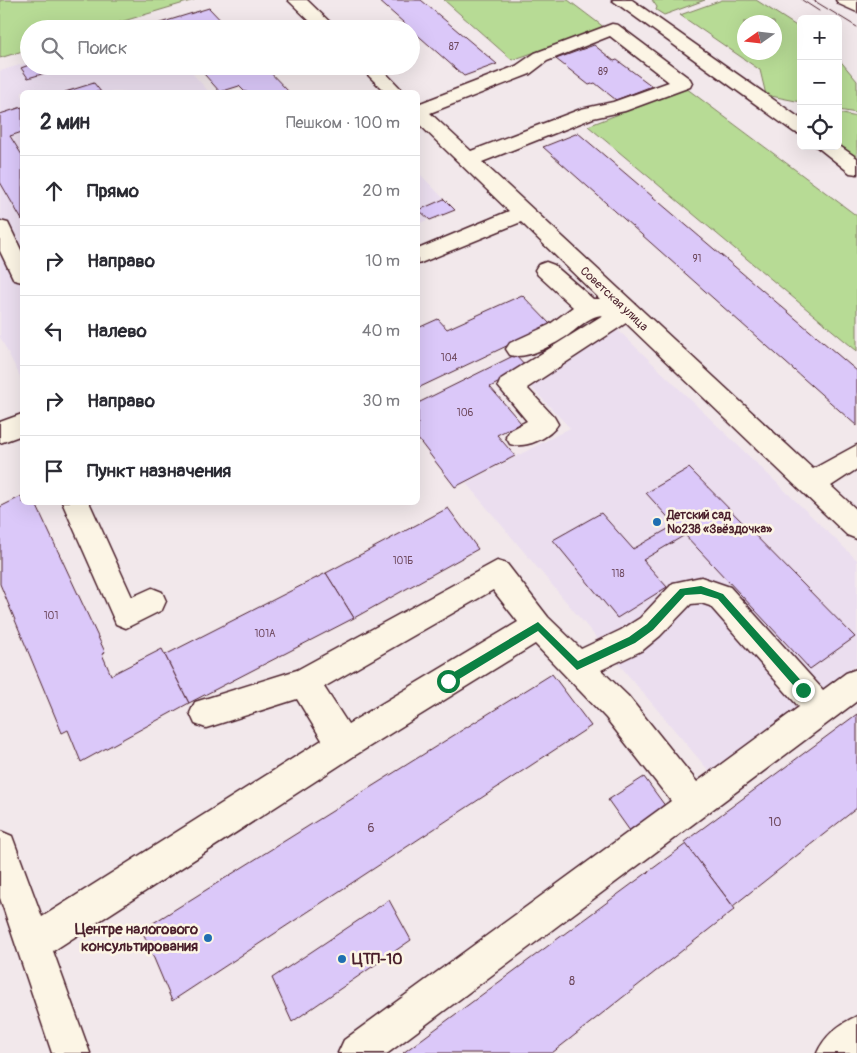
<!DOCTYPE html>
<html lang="ru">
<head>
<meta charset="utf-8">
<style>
	:root { --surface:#fff; --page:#f7f7f7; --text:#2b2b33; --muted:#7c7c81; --line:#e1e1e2 }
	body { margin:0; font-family:Pangolin,sans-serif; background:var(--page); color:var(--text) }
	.controls { position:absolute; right:15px; top:15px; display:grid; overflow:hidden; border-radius:8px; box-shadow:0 5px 20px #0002 }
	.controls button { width:45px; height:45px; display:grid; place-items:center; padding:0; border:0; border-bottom:1px solid var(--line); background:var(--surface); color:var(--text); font:25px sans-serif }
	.compass { position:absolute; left:737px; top:15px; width:45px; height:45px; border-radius:50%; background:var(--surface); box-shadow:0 5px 20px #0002; rotate:256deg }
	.stop { position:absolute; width:15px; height:15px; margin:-11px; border:4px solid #0b8043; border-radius:50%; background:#fff }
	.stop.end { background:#0b8043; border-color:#fff; box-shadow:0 1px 5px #0008 }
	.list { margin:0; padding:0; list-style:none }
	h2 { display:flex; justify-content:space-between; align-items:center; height:65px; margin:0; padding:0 20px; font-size:21px }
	h2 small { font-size:16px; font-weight:400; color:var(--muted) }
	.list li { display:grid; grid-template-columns:32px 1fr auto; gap:15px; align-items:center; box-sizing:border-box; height:70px; padding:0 20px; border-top:1px solid var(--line) }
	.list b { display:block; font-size:19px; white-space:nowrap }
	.list em { font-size:16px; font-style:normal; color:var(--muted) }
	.icon { flex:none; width:28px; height:28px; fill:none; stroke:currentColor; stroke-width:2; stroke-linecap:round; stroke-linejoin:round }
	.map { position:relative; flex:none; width:857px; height:1053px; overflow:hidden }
	.search { position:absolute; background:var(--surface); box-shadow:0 5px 20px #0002; left:20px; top:20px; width:400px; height:55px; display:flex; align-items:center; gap:12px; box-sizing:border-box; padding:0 18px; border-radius:28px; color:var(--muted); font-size:19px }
	.panel { position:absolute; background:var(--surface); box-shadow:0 5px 20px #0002; left:20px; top:90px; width:400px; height:415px; border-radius:8px }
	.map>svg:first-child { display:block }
	.built { fill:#ebdeef }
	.green { fill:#b7db95; stroke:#807d60; fill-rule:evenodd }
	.building { fill:#dbc8f9; stroke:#4a1f2b }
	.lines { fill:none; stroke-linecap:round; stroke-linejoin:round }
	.minor-casing { stroke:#4a1f2b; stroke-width:3 }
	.major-casing { stroke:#4a1f2b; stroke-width:3 }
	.minor { fill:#fcf5e5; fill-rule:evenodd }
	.major { fill:#fcf5e5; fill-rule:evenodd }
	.tram { stroke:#4a1f2b; stroke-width:1 }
	.route { fill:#0b8043 }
	.poi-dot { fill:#1f6fb2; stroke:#fcf5e5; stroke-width:2 }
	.labels { text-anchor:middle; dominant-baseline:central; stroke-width:5; stroke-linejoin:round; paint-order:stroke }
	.number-label { font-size:10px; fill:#6e495e }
	.street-label { font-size:12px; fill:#4a1f2b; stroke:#fcf5e5 }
	.poi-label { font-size:12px; font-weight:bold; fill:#4a1f2b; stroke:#fcf5e5; text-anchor:start }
	.near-number-label { font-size:12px; fill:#6e495e }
	.near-poi-label { font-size:15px; font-weight:bold; fill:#4a1f2b; stroke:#fcf5e5; text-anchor:end }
</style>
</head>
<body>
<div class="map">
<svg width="857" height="1053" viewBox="0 0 857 1053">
	<rect width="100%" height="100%" fill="#f2e8eb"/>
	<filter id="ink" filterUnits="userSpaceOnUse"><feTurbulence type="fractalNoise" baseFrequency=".02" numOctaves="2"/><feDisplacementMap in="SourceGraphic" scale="10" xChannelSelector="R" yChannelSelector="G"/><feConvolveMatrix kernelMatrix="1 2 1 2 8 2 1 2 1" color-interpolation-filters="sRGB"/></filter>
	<g filter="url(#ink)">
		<g class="built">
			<path d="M 29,62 L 29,66 L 186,66 L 209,92 L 22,92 L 22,380 L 0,337 L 0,71 Z"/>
			<path d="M 418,172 L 444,199 L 420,209 L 429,219 L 418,224 Z"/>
			<path d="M 618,330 L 857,560 L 857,665 L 709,771 L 466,483 L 570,428 L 532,388 L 533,382 Z"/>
		</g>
		<g class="green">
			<path d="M 0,0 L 194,0 L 97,29 L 29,29 L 29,49 L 0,58 Z"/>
			<path d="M 444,0 L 568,0 L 605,28 L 512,60 Z"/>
			<path d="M 652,0 L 705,0 L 664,15 L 656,10 L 657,7 Z"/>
			<path d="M 722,0 L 756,0 L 801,29 L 801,102 L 766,95 L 760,70 L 680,15 ZM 744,22 L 774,22 L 774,52 L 744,52 Z"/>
			<path d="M 838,58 L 857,81 L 857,113 L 838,110 Z"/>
			<path d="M 686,88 L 857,216 L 857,351 L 588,126 Z"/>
			<path d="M 838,113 L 857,117 L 857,161 L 838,146 Z"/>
		</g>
		<g class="building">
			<path d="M 378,0 L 421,0 L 497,64 L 464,76 Z"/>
			<path d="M 209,8 L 229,29 L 161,29 L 157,24 Z"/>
			<path d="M 594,45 L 614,61 L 617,60 L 652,86 L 616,100 L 595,83 L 589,85 L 556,59 Z"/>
			<path d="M 29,65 L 62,66 L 63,68 L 28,78 L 21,68 Z"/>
			<path d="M 197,66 L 264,66 L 289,92 L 245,92 L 239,86 L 220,92 Z"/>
			<path d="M 94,83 L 101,92 L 65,92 Z"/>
			<path d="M 22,107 L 22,132 L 10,136 L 22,155 L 22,220 L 0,182 L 0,114 Z"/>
			<path d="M 578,133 L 857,371 L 857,426 L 543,147 Z"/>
			<path d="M 444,199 L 455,210 L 430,220 L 419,210 Z"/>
			<path d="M 522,295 L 551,325 L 418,388 L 418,328 L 438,319 L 447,329 Z"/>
			<path d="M 515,355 L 527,368 L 490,387 L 521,423 L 497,435 L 515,456 L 455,487 L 418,439 L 418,403 Z"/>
			<path d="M 689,468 L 855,637 L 810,669 L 685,535 L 643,560 L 667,587 L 617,618 L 553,540 L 601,513 L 633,549 L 675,525 L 646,493 Z"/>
			<path d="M 22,496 L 22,502 L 35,502 L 105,652 L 102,654 L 111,675 L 162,649 L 189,703 L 81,762 L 68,730 L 62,733 L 0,584 L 0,507 Z"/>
			<path d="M 448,508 L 478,549 L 354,618 L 326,573 Z"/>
			<path d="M 326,573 L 354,618 L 189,703 L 165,655 Z"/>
			<path d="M 552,674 L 591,726 L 172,1001 L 142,930 Z"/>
			<path d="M 857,714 L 857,808 L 733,906 L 684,842 Z"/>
			<path d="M 644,777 L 666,807 L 630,831 L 608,800 Z"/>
			<path d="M 686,844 L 735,909 L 552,1053 L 403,1053 Z"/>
			<path d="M 389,900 L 411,940 L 292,1022 L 272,978 Z"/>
		</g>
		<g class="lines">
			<defs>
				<g id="minor">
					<path d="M 288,0 L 307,0 L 337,29 L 318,29 Z"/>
					<path d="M 612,0 L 632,0 L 801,119 L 801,134 L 794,132 Z"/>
					<path d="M 612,24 L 618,25 L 690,79 L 692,83 L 690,87 L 625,111 L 593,118 L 482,162 L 813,469 L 857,445 L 857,469 L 831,486 L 857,510 L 857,539 L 847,535 L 626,323 L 527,388 L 554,417 L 558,424 C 550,438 525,449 510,444 L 506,437 L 510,430 L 527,421 L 498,386 L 501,379 L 603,315 C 588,316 579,328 567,336 C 553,345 526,360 510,355 L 506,349 L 510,343 L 549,325 L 573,307 L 538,275 L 535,270 L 538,265 L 546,262 L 554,265 L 593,299 L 600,299 L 521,222 L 418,264 L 418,249 L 509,211 L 418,123 L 418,104 L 516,66 L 535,53 ZM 610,36 L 669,82 L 613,102 L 581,109 L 471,151 L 430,113 L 530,74 L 547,61 Z"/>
					<path d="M 359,66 L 379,66 L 404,92 L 385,92 Z"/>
					<path d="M 838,145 L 857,158 L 857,174 L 850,173 L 816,146 Z"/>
					<path d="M 0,221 L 8,223 L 22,252 L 22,282 L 14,280 L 0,251 Z"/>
					<path d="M 22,414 L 22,435 L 0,443 L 0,422 Z"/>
					<path d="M 62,502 L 89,502 L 132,597 L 152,588 L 162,592 L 166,601 L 162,610 L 126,628 L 116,624 Z"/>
					<path d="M 497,561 L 507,564 L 548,617 L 581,649 L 621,630 L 640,618 L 673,583 L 701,577 L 730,587 L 823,690 L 846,673 L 857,669 L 857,701 L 388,1053 L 338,1053 L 344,1040 L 671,801 L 606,718 L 535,644 L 354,756 L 53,951 L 90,1053 L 52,1053 L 0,898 L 0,831 L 12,836 L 42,917 L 322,740 L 297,699 L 206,728 L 195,724 L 190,713 L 195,702 L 297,670 ZM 493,590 L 518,622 L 348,724 L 324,687 ZM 701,603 L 710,606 L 799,707 L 697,782 L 628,696 L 601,670 L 643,650 L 660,636 L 691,604 Z"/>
				</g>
				<g id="major">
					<path d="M 836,0 L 857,0 L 857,12 L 839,4 Z"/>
					<path d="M 857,1016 L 857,1053 L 817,1053 C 825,1035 839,1024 857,1016 Z"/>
				</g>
			</defs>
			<use href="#minor" class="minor-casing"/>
			<use href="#major" class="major-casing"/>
			<use href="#minor" class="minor"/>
			<use href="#major" class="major"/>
			<g class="tram">
				<path d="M 802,0 L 819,11"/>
				<path d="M 813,0 L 857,27"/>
			</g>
		</g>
	</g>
	<path class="route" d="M 701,586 L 723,594 L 806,686 L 806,693 L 800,693 L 718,599 L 701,594 L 685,595 L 653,630 L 635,643 L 577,670 L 538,631 L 451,684 L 444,684 L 443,681 L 444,678 L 538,622 L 578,661 L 629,637 L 647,624 L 680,589 Z"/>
	<g class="poi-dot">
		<circle cx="657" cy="522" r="5"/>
		<circle cx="208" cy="938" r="5"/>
		<circle cx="342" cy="959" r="5"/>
	</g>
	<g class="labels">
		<g class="number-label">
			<text x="454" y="47">87</text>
			<text x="603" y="72">89</text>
			<text x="697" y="259">91</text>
			<text x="449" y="358">104</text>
			<text x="465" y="413">106</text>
			<text x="403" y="561">101Б</text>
			<text x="618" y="574">118</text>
			<text x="51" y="616">101</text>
			<text x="265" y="634">101А</text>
		</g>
		<g class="street-label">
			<text transform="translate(614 299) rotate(43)">Советская улица</text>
		</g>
		<g class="poi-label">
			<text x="667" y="515">Детский сад<tspan x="667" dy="14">№238 «Звёздочка»</tspan></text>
		</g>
		<g class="near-number-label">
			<text x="775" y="822">10</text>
			<text x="371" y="828">6</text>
			<text x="572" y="981">8</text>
		</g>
		<g class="near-poi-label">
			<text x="198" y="929">Центре налогового<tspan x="198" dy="17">консультирования</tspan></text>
			<text x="352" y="959" text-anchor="start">ЦТП-10</text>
		</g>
	</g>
</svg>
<div class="controls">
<button>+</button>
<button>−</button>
<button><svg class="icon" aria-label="locate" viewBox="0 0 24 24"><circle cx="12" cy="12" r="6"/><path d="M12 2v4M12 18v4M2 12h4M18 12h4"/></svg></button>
</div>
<svg class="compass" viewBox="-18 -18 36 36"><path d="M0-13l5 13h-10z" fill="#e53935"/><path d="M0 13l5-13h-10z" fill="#7c7c81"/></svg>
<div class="stop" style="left:448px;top:681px"></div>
<div class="stop end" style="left:803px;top:690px"></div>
<div class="search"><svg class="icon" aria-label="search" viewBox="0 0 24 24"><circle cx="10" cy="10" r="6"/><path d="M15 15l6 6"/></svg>Поиск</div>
<section class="panel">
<h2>2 мин<small>Пешком · 100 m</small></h2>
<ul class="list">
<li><svg class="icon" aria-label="ahead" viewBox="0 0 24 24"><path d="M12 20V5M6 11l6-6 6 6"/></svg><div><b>Прямо</b></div><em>20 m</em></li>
<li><svg class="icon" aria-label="right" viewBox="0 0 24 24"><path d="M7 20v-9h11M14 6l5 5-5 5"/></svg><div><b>Направо</b></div><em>10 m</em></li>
<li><svg class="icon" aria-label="left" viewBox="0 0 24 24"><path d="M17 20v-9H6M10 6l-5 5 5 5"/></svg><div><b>Налево</b></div><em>40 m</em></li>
<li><svg class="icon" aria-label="right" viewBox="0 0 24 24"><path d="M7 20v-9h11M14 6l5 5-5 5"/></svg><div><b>Направо</b></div><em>30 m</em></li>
<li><svg class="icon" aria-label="arrive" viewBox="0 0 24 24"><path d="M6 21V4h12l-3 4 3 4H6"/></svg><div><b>Пункт назначения</b></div></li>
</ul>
</section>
</div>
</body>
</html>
